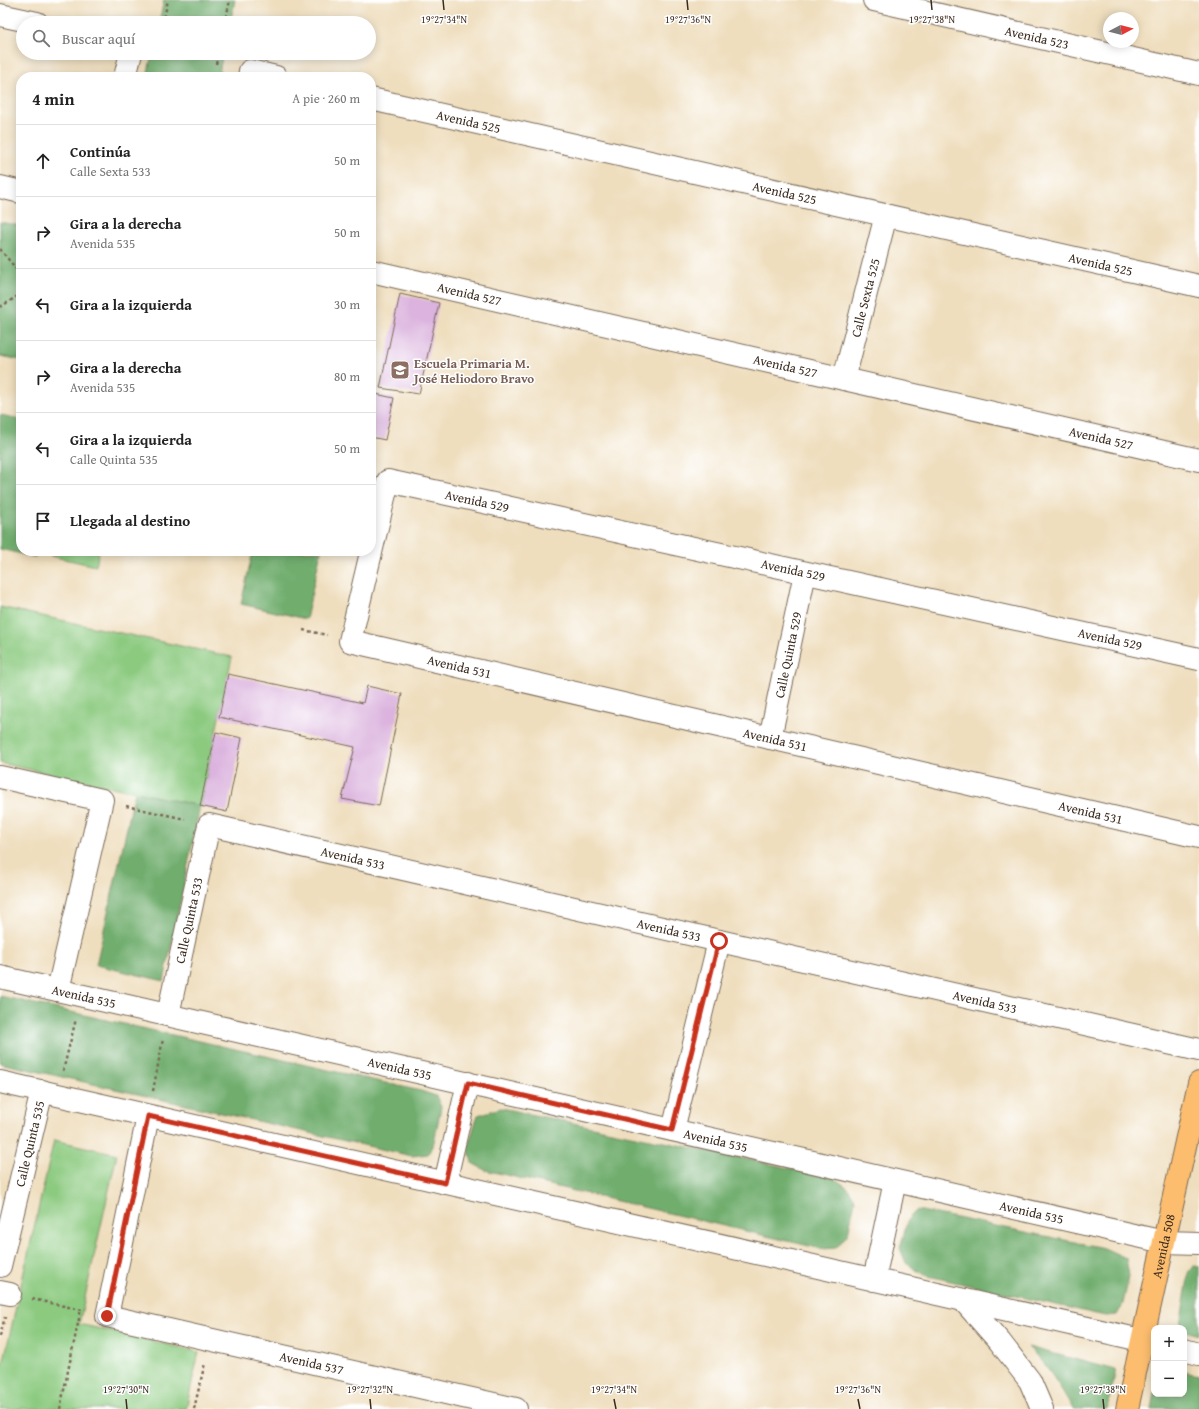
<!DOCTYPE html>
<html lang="es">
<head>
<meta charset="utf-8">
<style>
	:root { --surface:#fff; --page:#f2f2f2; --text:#222; --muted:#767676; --line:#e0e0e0 }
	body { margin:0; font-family:"Gentium Book Plus",serif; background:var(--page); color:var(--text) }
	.controls { position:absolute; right:12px; bottom:12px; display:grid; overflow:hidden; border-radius:8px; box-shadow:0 2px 10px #0003 }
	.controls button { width:36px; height:36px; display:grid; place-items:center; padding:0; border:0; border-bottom:1px solid var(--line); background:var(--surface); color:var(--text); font:20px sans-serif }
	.compass { position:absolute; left:1103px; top:12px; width:36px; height:36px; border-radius:50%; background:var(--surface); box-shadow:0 2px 10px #0003; rotate:83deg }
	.stop { position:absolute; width:12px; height:12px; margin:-9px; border:3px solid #c8321e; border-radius:50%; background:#fff }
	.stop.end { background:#c8321e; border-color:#fff; box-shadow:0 1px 4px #0008 }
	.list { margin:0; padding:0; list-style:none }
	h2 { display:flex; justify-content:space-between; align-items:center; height:52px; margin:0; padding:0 16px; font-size:17px }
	h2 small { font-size:13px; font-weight:400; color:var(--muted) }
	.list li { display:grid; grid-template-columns:26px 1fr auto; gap:12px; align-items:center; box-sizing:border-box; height:72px; padding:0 16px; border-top:1px solid var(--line) }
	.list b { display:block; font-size:15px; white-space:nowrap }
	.list p { margin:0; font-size:13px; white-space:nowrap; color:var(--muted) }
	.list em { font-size:13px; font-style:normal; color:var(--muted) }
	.icon { flex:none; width:22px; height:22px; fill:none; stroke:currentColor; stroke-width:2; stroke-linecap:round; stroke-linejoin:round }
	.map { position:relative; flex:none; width:1199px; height:1409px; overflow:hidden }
	.search { position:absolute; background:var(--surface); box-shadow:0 2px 10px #0003; left:16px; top:16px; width:360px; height:44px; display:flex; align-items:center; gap:10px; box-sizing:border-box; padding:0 14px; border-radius:22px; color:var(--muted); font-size:15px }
	.panel { position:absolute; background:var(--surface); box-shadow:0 2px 10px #0003; left:16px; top:72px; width:360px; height:484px; border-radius:16px }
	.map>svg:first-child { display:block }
	.green { fill:#8cca80; stroke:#647a4f }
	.forest { fill:#71ae6e; stroke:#566c46 }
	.building { fill:#dbb3de }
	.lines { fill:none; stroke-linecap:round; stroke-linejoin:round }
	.minor-casing { stroke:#7a6956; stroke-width:24 }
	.major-casing { stroke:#7a6956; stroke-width:24 }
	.path { stroke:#7a6956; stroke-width:2.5; stroke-dasharray:3 3; stroke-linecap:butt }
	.minor { stroke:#fff; stroke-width:22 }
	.major { stroke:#fcbd6e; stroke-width:22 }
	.route { stroke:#c8321e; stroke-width:5 }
	.ticks { fill:none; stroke:#3b2a1e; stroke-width:1.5 }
	.labels { text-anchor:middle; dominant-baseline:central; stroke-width:3; stroke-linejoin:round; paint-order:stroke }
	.street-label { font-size:13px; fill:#3b2a1e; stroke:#fff }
	.education-label { font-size:13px; font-weight:bold; fill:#785e54; stroke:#fff; text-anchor:start }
	.ticks-label { font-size:10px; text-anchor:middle; fill:#3b2a1e; stroke:#fff; stroke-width:3; stroke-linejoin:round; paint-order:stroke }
</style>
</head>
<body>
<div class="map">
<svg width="1199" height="1409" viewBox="0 0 1199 1409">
	<rect width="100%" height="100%" fill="#fff"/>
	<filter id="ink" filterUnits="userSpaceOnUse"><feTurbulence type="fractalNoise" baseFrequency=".025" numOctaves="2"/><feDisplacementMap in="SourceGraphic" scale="8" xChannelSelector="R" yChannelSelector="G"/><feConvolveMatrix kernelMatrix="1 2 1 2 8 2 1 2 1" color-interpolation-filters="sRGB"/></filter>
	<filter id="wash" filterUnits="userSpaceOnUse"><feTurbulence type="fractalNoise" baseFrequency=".012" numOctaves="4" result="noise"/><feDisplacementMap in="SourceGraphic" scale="16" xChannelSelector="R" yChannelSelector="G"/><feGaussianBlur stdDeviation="0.9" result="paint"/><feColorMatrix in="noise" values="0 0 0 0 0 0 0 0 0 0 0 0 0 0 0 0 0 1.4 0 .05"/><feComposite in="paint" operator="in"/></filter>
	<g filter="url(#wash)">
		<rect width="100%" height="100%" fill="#efdebe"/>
		<g class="green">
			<path d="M 52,551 L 99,551 L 96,566 L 51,556 Z"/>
			<path d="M 0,607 L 232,657 L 200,806 L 0,763 Z"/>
			<path d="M 54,1140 L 117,1154 L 79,1324 L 199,1352 L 186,1409 L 0,1409 L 0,1377 Z"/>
		</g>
		<g class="forest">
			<path d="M 164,0 L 235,0 L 230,23 L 159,23 Z"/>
			<path d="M 152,53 L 223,53 L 218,77 L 147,77 Z"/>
			<path d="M 0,222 L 21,226 L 21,360 L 0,356 Z"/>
			<path d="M 0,415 L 21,419 L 21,551 L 37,551 L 35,557 L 0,549 Z"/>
			<path d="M 253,551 L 321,551 L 306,619 L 241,604 Z"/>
			<path d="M 135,792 L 200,806 L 164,981 L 96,965 Z"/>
			<path d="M 0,996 L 421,1091 L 436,1096 L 441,1107 L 434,1142 L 428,1154 L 412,1156 L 0,1063 Z"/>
			<path d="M 501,1108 L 832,1177 L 848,1188 L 855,1200 L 848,1234 L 836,1248 L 822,1249 L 485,1170 L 472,1163 L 468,1146 L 478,1115 Z"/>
			<path d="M 917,1210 L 1104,1248 L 1126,1258 L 1129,1276 L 1123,1304 L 1117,1315 L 1105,1316 L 924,1275 L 906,1263 L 900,1248 L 908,1219 Z"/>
			<path d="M 1194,1266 L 1199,1266 L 1199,1335 L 1186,1331 L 1181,1320 L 1189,1273 Z"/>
			<path d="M 1028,1347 L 1116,1370 L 1107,1409 L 1073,1409 C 1060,1386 1047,1365 1028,1347 Z"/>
			<path d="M 1184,1371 L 1199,1374 L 1199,1409 L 1151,1409 L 1154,1392 L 1154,1394 L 1184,1394 Z"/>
		</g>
		<g id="blocks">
			<g class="building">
				<path d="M 400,294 L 439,303 L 419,394 L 380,388 Z"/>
				<path d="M 371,393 L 394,398 L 385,440 L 371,437 Z"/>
				<path d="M 228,674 L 363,703 L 367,686 L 402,694 L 379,806 L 342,799 L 355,747 L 219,717 Z"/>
				<path d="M 216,732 L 242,738 L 227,812 L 200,806 Z"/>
			</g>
		</g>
	</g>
	<g filter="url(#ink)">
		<use href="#blocks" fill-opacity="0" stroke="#7a6956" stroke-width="1"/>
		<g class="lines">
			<defs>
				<g id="minor">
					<path id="s1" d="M 874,0 L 1199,74"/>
					<path d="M 0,15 L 37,23"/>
					<path d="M 125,77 L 131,53"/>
					<path d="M 249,77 L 250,71 L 276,77"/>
					<path id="s2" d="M 371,99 L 1199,286"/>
					<path d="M 0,187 L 21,192"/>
					<path id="s3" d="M 371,271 L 1199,460"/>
					<path id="s4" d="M 844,379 L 886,215"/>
					<path id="s5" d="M 1199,659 L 388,481 L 350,641 L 1199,837"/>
					<path id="s6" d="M 770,738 L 805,573"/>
					<path d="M 0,777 L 102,800 L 58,990"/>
					<path id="s7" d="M 0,977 L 1164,1242 L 1199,1243"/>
					<path id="s8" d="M 168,1015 L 209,825 L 1199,1050"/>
					<path d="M 0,1082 L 1154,1343"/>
					<path id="s9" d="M 148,1116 L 107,1316 L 516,1409"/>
					<path d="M 673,1130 L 719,941"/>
					<path d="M 445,1183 L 468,1083"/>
					<path id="s10" d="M 0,1266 L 42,1091"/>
					<path d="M 874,1280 L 895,1181"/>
					<path d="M 0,1292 L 10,1294"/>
					<path d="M 963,1300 L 1000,1342 L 1030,1381 L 1042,1409"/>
					<path d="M 1184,1350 L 1199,1354"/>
				</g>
				<g id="major">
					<path id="s11" d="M 1127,1409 L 1199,1083"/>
				</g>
			</defs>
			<use href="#minor" class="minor-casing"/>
			<use href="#major" class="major-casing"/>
			<g class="path">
				<path d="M 163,23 L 168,0"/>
				<path d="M 225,23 L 230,0"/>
				<path d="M 216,64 L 219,53"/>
				<path d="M 0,249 L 21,275"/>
				<path d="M 0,307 L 21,294"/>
				<path d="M 303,630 L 327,635"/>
				<path d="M 126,806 L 185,819"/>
				<path d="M 63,1071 L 76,1019"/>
				<path d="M 153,1091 L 163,1039"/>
				<path d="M 32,1299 L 82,1310"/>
				<path d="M 0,1336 L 5,1317"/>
				<path d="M 60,1409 L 81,1309"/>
				<path d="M 194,1409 L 205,1363"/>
			</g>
			<use href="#minor" class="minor"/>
			<use href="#major" class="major"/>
		</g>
	</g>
	<g class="lines" filter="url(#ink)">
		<path class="route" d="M 107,1316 L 148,1116 L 445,1183 L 468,1083 L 672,1130 L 719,941"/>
	</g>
	<path class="ticks" d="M 443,0 L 444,10M 687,0 L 688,10M 931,0 L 932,10M 126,1399 L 127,1409M 370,1399 L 371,1409M 614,1399 L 616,1409M 858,1399 L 860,1409M 1103,1399 L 1104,1409"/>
	<defs>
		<symbol id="school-square" viewBox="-11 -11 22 22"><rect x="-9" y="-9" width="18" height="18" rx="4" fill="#8d6e63" stroke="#fff"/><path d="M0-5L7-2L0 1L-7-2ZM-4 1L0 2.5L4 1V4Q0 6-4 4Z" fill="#fff"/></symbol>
	</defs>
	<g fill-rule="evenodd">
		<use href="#school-square" x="389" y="359" width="22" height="22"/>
	</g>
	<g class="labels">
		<g class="street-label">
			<text stroke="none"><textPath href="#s1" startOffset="167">Avenida 523</textPath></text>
			<text stroke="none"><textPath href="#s2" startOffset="100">Avenida 525</textPath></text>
			<text stroke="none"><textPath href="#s2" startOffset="424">Avenida 525</textPath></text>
			<text stroke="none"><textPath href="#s2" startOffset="748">Avenida 525</textPath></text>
			<text stroke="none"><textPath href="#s3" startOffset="101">Avenida 527</textPath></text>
			<text stroke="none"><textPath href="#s4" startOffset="84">Calle Sexta 525</textPath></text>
			<text stroke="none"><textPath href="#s3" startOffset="425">Avenida 527</textPath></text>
			<text stroke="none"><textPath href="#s3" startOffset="749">Avenida 527</textPath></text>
			<text transform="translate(477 501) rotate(12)">Avenida 529</text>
			<text transform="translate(793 570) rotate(12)">Avenida 529</text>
			<text transform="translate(1110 639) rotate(12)">Avenida 529</text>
			<text stroke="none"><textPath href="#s6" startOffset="85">Calle Quinta 529</textPath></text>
			<text stroke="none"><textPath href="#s5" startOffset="1107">Avenida 531</textPath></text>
			<text stroke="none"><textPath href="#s5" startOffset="1431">Avenida 531</textPath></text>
			<text stroke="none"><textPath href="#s5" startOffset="1755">Avenida 531</textPath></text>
			<text stroke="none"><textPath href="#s8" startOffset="342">Avenida 533</textPath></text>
			<text stroke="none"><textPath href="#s8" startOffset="97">Calle Quinta 533</textPath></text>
			<text stroke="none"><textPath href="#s8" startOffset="666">Avenida 533</textPath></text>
			<text stroke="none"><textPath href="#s7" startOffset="86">Avenida 535</textPath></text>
			<text stroke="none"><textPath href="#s8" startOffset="990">Avenida 533</textPath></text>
			<text stroke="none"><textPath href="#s7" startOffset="410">Avenida 535</textPath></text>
			<text stroke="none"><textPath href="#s7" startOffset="734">Avenida 535</textPath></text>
			<text stroke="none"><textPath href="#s10" startOffset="126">Calle Quinta 535</textPath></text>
			<text stroke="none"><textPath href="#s7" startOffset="1058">Avenida 535</textPath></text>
			<text stroke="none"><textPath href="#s11" startOffset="167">Avenida 508</textPath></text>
			<text stroke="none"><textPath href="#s9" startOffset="414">Avenida 537</textPath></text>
		</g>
		<g class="education-label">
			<text x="414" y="363">Escuela Primaria M.<tspan x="414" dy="15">José Heliodoro Bravo</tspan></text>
		</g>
	</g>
	<g class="ticks-label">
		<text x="444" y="23">19°27'34"N</text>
		<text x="688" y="23">19°27'36"N</text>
		<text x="932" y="23">19°27'38"N</text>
		<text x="126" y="1393">19°27'30"N</text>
		<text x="370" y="1393">19°27'32"N</text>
		<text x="614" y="1393">19°27'34"N</text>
		<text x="858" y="1393">19°27'36"N</text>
		<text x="1103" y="1393">19°27'38"N</text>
	</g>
</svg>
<div class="controls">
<button>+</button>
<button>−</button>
</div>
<svg class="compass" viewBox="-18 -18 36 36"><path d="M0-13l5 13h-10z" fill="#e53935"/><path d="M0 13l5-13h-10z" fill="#767676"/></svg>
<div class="stop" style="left:719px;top:941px"></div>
<div class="stop end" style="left:107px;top:1316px"></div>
<div class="search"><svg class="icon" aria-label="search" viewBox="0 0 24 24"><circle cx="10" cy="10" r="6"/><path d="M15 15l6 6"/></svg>Buscar aquí</div>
<section class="panel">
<h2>4 min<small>A pie · 260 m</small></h2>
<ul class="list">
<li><svg class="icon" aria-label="ahead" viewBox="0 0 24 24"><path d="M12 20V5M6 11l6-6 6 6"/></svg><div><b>Continúa</b><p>Calle Sexta 533</p></div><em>50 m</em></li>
<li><svg class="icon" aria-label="right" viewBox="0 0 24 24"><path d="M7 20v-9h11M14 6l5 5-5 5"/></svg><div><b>Gira a la derecha</b><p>Avenida 535</p></div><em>50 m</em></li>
<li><svg class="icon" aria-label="left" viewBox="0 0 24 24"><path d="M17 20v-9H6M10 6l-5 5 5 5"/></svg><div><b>Gira a la izquierda</b></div><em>30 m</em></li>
<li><svg class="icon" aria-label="right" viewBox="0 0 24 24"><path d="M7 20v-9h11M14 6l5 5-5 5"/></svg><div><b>Gira a la derecha</b><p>Avenida 535</p></div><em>80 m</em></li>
<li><svg class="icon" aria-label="left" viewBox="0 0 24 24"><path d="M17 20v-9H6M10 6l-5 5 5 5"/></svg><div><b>Gira a la izquierda</b><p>Calle Quinta 535</p></div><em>50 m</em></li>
<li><svg class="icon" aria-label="arrive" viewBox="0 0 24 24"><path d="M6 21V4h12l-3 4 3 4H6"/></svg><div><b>Llegada al destino</b></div></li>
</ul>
</section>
</div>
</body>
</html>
